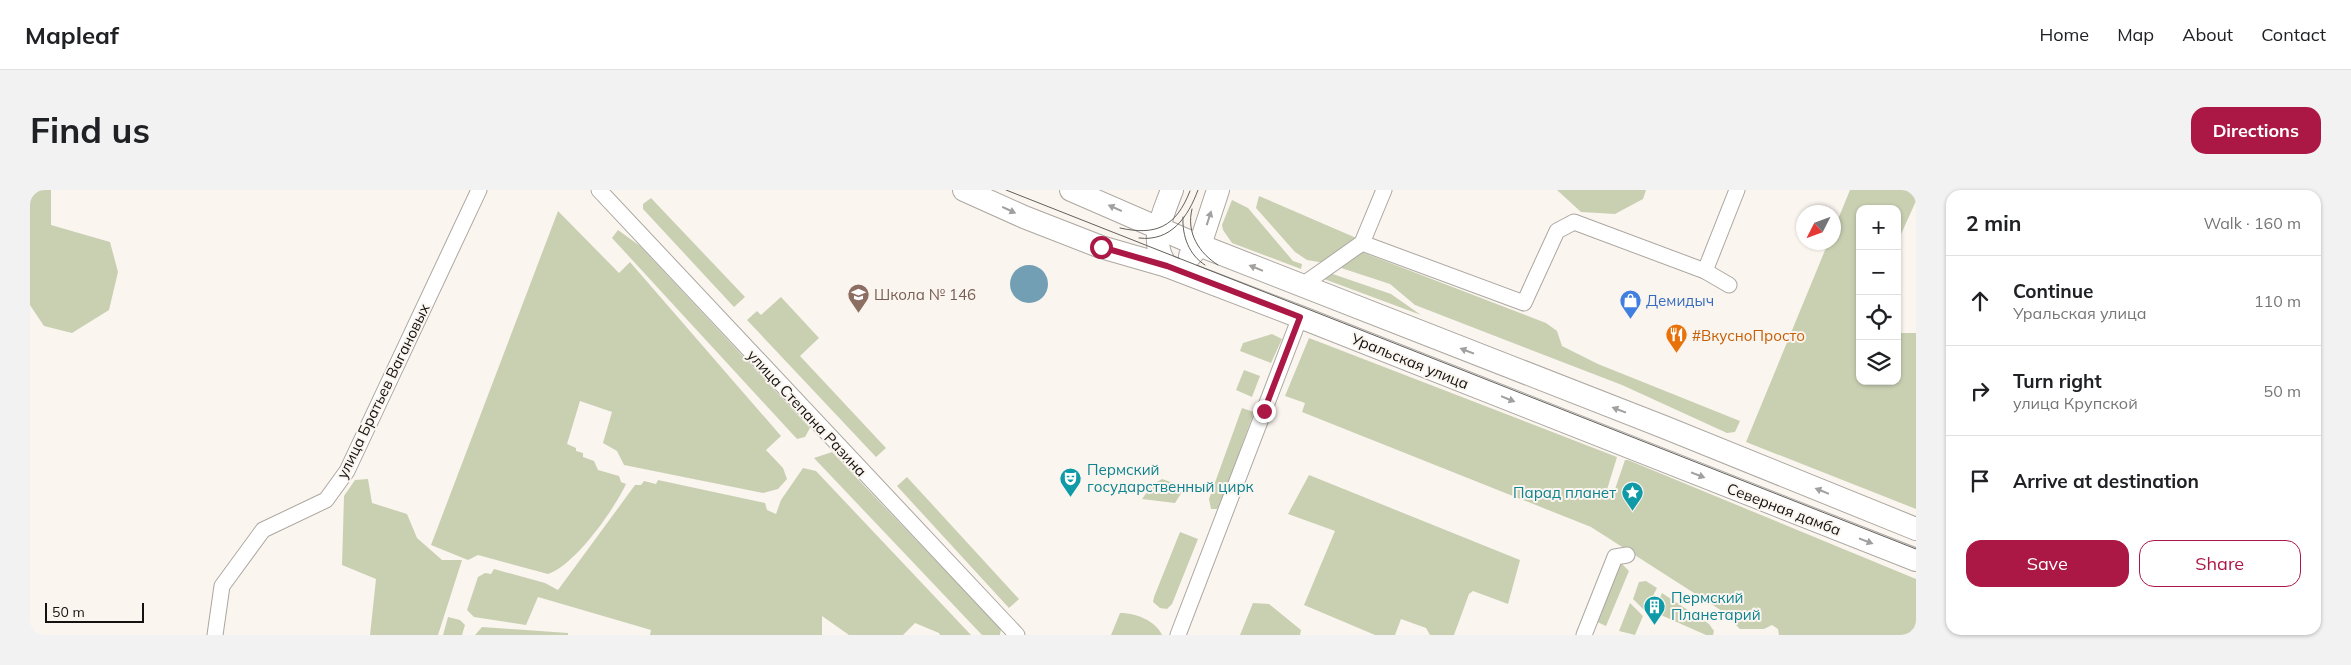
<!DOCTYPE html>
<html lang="en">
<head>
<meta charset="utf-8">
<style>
	:root { --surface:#fff; --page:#f2f2f2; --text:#202124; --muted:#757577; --line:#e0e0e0; --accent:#ac1845 }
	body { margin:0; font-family:Mulish,sans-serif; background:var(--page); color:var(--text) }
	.controls { position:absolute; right:15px; top:15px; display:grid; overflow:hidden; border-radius:10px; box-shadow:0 1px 4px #0004 }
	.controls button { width:45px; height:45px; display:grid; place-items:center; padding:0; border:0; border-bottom:1px solid var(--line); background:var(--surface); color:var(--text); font:25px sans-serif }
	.compass { position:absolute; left:1766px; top:15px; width:45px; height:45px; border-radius:50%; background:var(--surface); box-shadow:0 1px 4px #0004; rotate:228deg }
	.scale { position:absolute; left:15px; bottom:12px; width:99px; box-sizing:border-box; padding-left:5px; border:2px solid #141210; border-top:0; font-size:14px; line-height:18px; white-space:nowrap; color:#141210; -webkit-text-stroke:4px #fbf5ef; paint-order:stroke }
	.stop { position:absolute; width:15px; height:15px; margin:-11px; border:4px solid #ac1845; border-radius:50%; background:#fff }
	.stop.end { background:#ac1845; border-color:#fff; box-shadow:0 1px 5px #0008 }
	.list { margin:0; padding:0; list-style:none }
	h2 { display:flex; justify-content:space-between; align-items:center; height:65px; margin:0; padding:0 20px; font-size:21px }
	h2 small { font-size:16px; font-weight:400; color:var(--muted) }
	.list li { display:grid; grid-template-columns:32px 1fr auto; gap:15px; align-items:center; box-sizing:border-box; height:90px; padding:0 20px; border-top:1px solid var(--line) }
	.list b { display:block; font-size:19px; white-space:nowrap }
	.list p { margin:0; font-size:16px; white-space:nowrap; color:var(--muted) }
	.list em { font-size:16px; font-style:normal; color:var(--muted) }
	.actions { display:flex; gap:10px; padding:15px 20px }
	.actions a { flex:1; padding:11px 0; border:1px solid var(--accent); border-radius:15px; text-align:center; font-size:18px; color:var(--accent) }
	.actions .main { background:var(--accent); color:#fff }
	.icon { flex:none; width:28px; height:28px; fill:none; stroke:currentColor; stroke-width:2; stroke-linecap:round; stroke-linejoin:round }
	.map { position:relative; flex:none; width:1886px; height:445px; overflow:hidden; border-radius:15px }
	header { display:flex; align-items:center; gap:30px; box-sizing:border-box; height:70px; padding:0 25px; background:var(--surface); border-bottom:1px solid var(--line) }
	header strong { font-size:24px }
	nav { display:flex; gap:28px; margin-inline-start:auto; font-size:18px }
	.intro { display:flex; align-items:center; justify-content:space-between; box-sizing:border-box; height:120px; padding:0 30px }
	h1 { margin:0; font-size:35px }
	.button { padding:12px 22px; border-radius:15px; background:var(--accent); color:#fff; font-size:18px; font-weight:700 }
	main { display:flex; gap:30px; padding:0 30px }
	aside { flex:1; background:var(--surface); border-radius:15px; box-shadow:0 1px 4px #0004 }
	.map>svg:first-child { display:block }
	.green { fill:#c9d0b2 }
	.water { fill:#729fb4 }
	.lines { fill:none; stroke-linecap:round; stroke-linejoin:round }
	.street-casing { stroke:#aca7a1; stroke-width:17 }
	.primary-casing { stroke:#aca7a1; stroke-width:24 }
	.street { stroke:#fff; stroke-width:15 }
	.primary { stroke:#fff; stroke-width:22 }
	.tram { stroke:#63605c; stroke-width:1 }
	.oneway { fill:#a1a09f }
	.route { stroke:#ac1845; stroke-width:6 }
	.labels { text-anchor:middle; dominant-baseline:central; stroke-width:4; stroke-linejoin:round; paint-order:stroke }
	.education-label { font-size:15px; fill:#785e54; stroke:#fbf5ef; text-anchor:start }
	.shop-label { font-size:15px; fill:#366cbe; stroke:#fbf5ef; text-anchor:start }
	.food-label { font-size:15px; fill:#c56008; stroke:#fbf5ef; text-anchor:start }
	.street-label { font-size:15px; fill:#141210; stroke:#fbf5ef }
	.culture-label { font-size:15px; fill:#0d838f; stroke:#fbf5ef; text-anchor:start }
</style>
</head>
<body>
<header>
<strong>Mapleaf</strong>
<nav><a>Home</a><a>Map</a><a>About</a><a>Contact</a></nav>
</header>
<div class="intro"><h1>Find us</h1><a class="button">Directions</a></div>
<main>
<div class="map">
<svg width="1886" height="445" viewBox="0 0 1886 445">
	<rect width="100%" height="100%" fill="#fbf5ef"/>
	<g class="green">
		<path d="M 0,0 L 21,0 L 21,35 L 80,52 L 88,82 L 79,120 L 42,143 L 14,136 L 0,115 Z"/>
		<path d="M 1527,0 L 1616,0 L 1613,9 L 1585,24 L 1551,22 Z"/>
		<path d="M 1820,0 L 1886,0 L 1886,11 L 1867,53 L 1867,19 L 1830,19 L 1830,191 L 1867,191 L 1867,143 L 1886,143 L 1886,319 L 1716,252 L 1798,53 L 1804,52 L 1804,39 Z"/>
		<path d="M 1229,6 L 1331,50 L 1295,73 L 1277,70 L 1265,62 L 1226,18 Z"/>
		<path d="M 621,8 L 715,107 L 704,117 L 613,19 L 613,14 Z"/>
		<path d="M 1202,10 L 1218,18 L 1263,71 L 1272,74 L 1271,79 L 1202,53 L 1193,40 L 1192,35 Z"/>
		<path d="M 528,21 L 589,83 L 600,72 L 751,246 L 736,260 L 753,278 L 757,289 L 748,299 L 733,303 L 594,275 L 587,261 L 573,253 L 582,222 L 550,211 L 537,254 L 546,258 L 546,261 L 553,263 L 553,267 L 564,271 L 568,280 L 589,286 L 591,292 L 596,294 C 584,320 544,376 518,384 L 448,365 L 438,370 L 401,355 Z"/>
		<path d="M 588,40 L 610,56 L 780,238 L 775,247 L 767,249 L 582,48 Z"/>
		<path d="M 1329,61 L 1516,133 L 1527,141 L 1532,156 L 1568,174 L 1710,231 L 1705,242 L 1697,243 L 1592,195 L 1385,115 L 1360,94 L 1305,76 Z"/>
		<path d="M 1297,82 L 1361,104 L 1391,125 L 1294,89 Z"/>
		<path d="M 751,107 L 789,148 L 770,166 L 856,258 L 846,267 L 717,130 L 727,121 L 731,125 Z"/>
		<path d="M 1242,144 L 1252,149 L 1241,173 L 1210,161 L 1213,153 Z"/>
		<path d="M 1279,148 L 1587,267 L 1576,303 L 1583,305 L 1595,270 L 1598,270 L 1886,389 L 1886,445 L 1749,445 L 1748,439 L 1742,435 L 1734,439 L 1710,439 L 1692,421 L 1561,337 L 1272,222 L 1275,213 L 1255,206 Z"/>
		<path d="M 1214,180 L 1230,186 L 1222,207 L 1206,200 Z"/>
		<path d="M 1212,218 L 1224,222 L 1191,313 L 1187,319 L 1181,319 L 1179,309 Z"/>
		<path d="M 802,262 L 971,439 L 970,445 L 952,445 L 784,268 Z"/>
		<path d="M 773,278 L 786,281 L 941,445 L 910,445 L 909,443 L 885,433 L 873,445 L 819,445 L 792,426 L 792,445 L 620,445 L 621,440 L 508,407 L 496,435 L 444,427 L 437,420 L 448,387 L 455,383 L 461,384 L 464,379 L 515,393 L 528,400 L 605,295 L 611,295 L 614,291 L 626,294 L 628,290 L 735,313 L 737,320 L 746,324 L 751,310 Z"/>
		<path d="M 1279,285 L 1490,370 L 1478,414 L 1443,401 L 1439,404 L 1424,445 L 1400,445 L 1396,438 L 1371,429 L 1365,445 L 1345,445 L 1274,415 L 1305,341 L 1258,324 Z"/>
		<path d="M 877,287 L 989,409 L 979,418 L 867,296 Z"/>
		<path d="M 338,289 L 342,313 L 377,324 L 387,348 L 412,370 L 432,370 L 408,445 L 340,445 L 346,389 L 312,375 L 314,306 L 325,290 Z"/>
		<path d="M 1132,289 L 1155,297 L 1145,313 L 1112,309 L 1122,295 Z"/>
		<path d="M 1150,342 L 1168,349 L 1142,414 L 1137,419 L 1130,418 L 1123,412 L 1124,407 Z"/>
		<path d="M 1589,371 L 1599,381 L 1576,436 L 1565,431 Z"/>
		<path d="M 1616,391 L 1627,398 L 1615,421 L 1603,409 L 1609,392 Z"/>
		<path d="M 1632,403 L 1679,434 L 1684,441 L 1683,445 L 1676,445 L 1624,422 Z"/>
		<path d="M 1223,413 L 1239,414 L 1271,440 L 1270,445 L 1210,445 Z"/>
		<path d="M 1600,413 L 1613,426 L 1605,445 L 1589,441 Z"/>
		<path d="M 1090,423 C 1105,423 1125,430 1132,445 L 1081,445 Z"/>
		<path d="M 418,427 L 430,430 L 435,435 L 432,445 L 413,445 Z"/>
		<path d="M 452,437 L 538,443 L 538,445 L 445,445 Z"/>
	</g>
	<circle class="water" cx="999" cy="94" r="19"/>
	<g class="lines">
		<defs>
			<g id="street">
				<path d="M 569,0 L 987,445"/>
				<path d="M 1332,53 L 1494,113 L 1527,41 L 1544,32 L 1675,81 L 1699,95"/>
				<path d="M 1675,81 L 1707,0"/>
				<path d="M 1271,96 L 1332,53 L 1354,0"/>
				<path d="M 185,445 L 192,396 L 233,340 L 296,310 L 317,281 L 449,0"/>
				<path d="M 1148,445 L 1270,127"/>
				<path d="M 1554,445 L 1585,367 L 1597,365"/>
			</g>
			<g id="primary">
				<path d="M 934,0 L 994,27 L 1071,57 L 1137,76 L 1270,127 L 1886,370"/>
				<path d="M 1041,0 L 1156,50 L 1634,237 L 1886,339"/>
				<path d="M 1160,66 L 1170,55 L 1188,0"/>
				<path d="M 1137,76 C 1118,53 1133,24 1142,0"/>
			</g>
		</defs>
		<use href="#street" class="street-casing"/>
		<use href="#primary" class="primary-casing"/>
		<use href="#street" class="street"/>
		<use href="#primary" class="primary"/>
		<g class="tram">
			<path d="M 976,0 L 1886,359"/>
			<path d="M 1162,19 C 1156,43 1169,63 1188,75"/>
			<path d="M 1153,27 C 1152,46 1159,65 1175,75"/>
			<path d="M 1090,38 C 1126,46 1146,37 1160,1"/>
			<path d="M 1109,48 C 1141,52 1158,27 1168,0"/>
		</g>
	</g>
	<defs><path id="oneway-solid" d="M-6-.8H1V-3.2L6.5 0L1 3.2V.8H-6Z" transform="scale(1.25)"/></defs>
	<g class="oneway">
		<use href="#oneway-solid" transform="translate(1085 18) rotate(-156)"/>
		<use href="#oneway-solid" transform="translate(979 20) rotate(25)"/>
		<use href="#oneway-solid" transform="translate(1179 28) rotate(-72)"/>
		<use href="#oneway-solid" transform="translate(1226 78) rotate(-158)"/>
		<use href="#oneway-solid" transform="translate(1437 161) rotate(-159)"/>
		<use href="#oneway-solid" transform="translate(1478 209) rotate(22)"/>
		<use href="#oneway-solid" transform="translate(1589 220) rotate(-159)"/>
		<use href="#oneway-solid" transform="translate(1668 285) rotate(21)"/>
		<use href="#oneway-solid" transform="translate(1792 301) rotate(-158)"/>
		<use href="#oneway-solid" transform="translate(1836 351) rotate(21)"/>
	</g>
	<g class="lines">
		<path class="route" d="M 1071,57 L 1137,76 L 1270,127 L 1234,221"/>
	</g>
	<defs>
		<symbol id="school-pin" viewBox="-11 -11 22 30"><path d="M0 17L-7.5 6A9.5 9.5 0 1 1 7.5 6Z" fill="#8d6e63" stroke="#fbf5ef"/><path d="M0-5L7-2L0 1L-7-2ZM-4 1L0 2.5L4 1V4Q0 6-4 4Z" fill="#fff"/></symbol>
		<symbol id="shop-pin" viewBox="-11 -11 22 30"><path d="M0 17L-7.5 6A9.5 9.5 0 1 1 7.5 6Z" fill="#3f7fe0" stroke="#fbf5ef"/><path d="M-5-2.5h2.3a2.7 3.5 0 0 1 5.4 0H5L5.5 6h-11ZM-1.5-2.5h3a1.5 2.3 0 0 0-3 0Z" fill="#fff"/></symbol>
		<symbol id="restaurant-pin" viewBox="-11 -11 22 30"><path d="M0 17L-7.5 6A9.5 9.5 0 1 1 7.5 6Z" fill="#e8710a" stroke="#fbf5ef"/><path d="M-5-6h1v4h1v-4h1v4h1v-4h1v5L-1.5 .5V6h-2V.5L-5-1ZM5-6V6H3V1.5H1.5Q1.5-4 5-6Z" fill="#fff"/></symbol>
		<symbol id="theatre-pin" viewBox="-11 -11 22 30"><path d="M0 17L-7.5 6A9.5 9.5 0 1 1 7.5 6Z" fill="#0f9aa8" stroke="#fbf5ef"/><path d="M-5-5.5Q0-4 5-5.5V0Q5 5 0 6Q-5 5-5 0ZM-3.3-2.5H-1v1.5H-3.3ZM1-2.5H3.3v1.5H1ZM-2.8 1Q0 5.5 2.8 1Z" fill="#fff"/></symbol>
		<symbol id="sight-pin" viewBox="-11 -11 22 30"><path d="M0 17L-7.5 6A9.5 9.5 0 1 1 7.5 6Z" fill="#0f9aa8" stroke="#fbf5ef"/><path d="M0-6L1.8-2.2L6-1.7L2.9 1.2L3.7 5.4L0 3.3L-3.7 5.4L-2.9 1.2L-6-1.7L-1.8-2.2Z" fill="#fff"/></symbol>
		<symbol id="building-pin" viewBox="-11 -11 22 30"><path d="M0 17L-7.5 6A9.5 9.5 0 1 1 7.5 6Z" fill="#0f9aa8" stroke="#fbf5ef"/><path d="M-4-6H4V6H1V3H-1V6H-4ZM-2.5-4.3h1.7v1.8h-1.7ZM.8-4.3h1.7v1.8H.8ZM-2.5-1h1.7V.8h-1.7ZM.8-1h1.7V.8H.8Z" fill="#fff"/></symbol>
	</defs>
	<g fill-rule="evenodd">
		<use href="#school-pin" x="816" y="92" width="25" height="34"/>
		<use href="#shop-pin" x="1588" y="98" width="25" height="34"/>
		<use href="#restaurant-pin" x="1634" y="132" width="25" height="34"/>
		<use href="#theatre-pin" x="1028" y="276" width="25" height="34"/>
		<use href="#sight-pin" x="1590" y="290" width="25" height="34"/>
		<use href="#building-pin" x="1612" y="404" width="25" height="34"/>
	</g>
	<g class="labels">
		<g class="education-label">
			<text x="844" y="104">Школа № 146</text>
		</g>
		<g class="shop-label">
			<text x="1616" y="110">Демидыч</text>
		</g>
		<g class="food-label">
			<text x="1662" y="145">#ВкусноПросто</text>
		</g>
		<g class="street-label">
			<text transform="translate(1380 171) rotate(22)">Уральская улица</text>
			<text transform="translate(353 201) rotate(-64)">улица Братьев Вагановых</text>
			<text transform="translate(777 223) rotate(47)">улица Степана Разина</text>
			<text transform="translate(1754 319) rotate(21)">Северная дамба</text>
		</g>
		<g class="culture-label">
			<text x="1057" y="279">Пермский<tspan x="1057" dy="17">государственный цирк</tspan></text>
			<text x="1586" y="302" text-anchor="end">Парад планет</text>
			<text x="1641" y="407">Пермский<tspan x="1641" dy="17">Планетарий</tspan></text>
		</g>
	</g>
</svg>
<div class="controls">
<button>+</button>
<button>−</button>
<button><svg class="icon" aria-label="locate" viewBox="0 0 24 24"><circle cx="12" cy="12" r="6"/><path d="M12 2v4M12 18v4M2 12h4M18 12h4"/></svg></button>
<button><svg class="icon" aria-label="layers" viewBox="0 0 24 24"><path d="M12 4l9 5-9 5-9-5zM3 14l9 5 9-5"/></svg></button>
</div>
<svg class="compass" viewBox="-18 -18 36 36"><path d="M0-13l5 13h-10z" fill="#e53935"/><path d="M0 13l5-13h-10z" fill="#757577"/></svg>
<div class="scale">50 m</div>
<div class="stop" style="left:1071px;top:57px"></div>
<div class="stop end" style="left:1234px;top:221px"></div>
</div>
<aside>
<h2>2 min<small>Walk · 160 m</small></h2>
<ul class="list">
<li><svg class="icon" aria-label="ahead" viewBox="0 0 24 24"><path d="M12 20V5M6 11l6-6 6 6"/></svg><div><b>Continue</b><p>Уральская улица</p></div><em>110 m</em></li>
<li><svg class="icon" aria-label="right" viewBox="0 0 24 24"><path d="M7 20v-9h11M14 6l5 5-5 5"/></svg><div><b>Turn right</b><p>улица Крупской</p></div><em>50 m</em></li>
<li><svg class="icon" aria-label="arrive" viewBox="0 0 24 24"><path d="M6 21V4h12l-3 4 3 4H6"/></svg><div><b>Arrive at destination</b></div></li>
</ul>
<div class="actions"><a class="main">Save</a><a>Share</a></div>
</aside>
</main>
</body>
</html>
